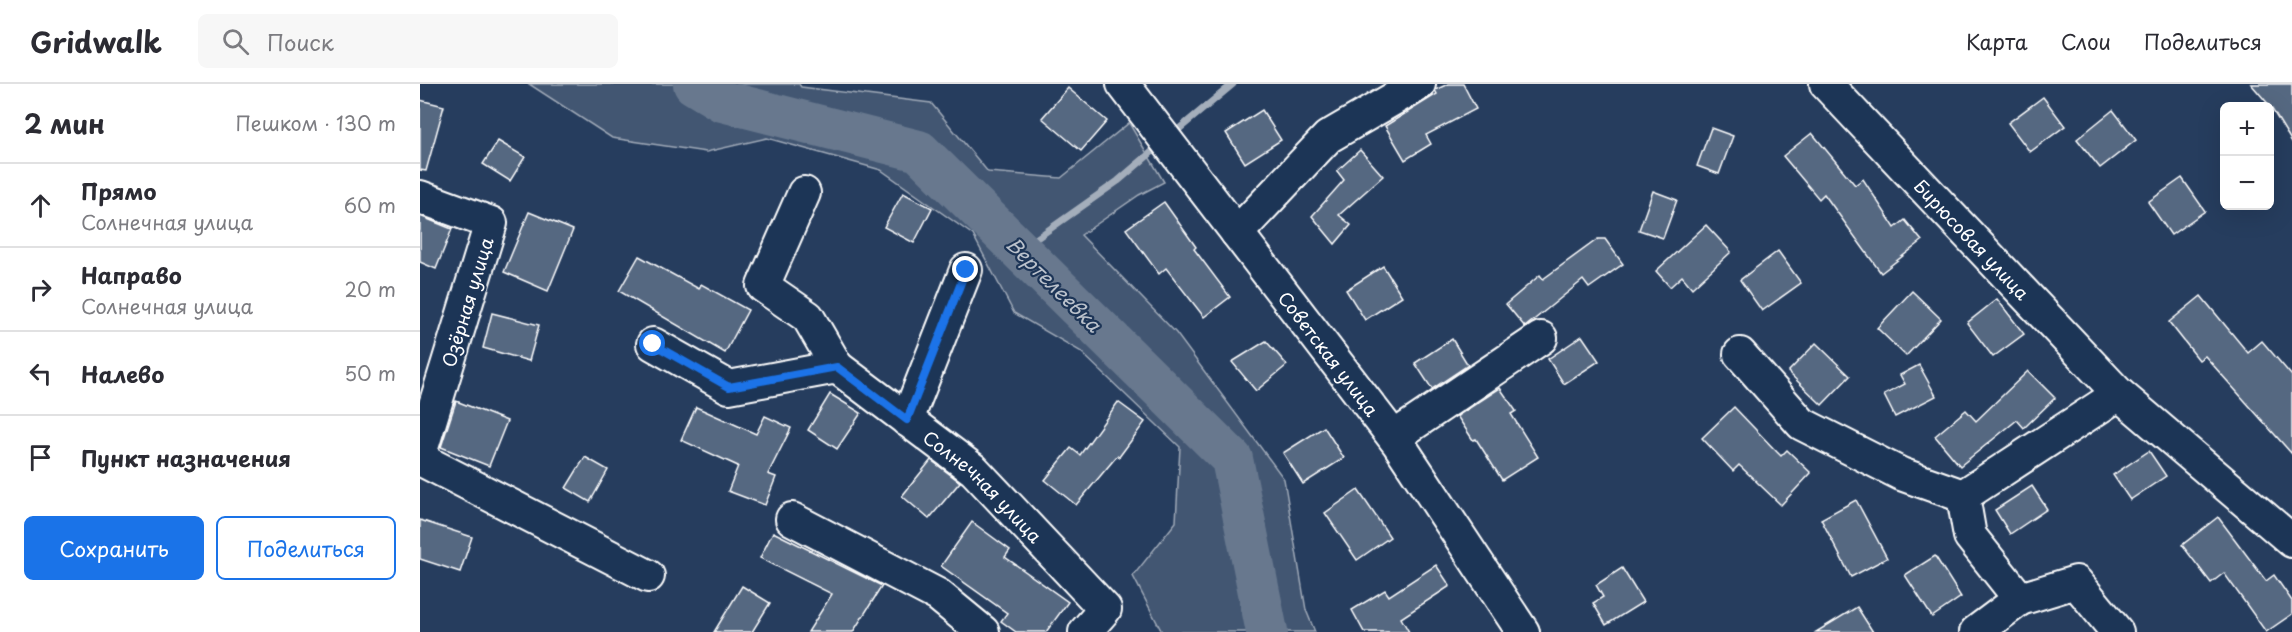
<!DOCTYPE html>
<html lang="ru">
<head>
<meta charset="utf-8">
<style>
	:root { --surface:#fff; --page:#f7f7f7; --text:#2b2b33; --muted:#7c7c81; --line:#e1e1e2; --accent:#1a73e8 }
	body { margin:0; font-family:"Playpen Sans",sans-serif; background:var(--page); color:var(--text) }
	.controls { position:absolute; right:18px; top:18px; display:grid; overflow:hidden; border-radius:9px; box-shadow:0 6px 24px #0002 }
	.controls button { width:54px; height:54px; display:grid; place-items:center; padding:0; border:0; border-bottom:2px solid var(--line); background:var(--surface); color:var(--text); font:30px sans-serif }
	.stop { position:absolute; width:18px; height:18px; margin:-14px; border:4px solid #1a73e8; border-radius:50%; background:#fff }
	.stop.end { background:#1a73e8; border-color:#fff; box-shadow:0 2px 6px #0008 }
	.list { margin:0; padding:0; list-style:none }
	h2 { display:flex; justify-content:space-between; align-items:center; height:78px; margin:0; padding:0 24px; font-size:26px }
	h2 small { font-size:20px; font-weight:400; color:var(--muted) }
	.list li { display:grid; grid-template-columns:39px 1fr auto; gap:18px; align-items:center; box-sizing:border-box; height:84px; padding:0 24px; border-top:2px solid var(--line) }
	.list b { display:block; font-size:22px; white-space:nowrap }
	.list p { margin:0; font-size:20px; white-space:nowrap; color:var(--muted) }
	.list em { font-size:20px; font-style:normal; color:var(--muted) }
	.actions { display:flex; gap:12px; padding:18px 24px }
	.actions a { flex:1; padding:14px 0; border:2px solid var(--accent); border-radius:9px; text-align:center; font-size:21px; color:var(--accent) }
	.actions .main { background:var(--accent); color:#fff }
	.icon { flex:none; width:33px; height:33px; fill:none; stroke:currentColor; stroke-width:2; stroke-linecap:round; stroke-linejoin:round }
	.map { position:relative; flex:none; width:1872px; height:548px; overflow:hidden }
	header { display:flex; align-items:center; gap:36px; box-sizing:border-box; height:84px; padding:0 30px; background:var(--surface); border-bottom:2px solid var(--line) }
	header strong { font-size:28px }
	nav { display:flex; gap:33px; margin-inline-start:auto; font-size:21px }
	.search { width:420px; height:54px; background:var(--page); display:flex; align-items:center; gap:15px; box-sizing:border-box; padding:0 21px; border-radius:9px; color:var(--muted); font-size:22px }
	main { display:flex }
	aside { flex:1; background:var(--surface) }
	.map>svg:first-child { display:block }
	.green { fill:#425672; stroke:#a0aab8; stroke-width:1.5 }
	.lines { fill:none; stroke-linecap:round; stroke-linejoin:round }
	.stream { stroke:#a4aebb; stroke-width:7 }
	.river { stroke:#67788e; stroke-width:42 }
	.building { fill:#556781; stroke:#fff; stroke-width:1.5 }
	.minor-casing { stroke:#fff; stroke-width:36 }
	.minor { stroke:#1d3557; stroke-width:32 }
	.route { stroke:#1a73e8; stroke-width:8 }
	.labels { text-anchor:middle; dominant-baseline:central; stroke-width:4.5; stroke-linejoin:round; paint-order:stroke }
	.street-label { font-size:18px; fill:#fff; stroke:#1d3557 }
	.water-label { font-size:20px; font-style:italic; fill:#bbc2cc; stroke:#1d3557 }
</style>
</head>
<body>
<header>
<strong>Gridwalk</strong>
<div class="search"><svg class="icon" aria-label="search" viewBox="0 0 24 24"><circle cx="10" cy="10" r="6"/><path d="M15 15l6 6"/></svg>Поиск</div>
<nav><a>Карта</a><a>Слои</a><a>Поделиться</a></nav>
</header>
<main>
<aside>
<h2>2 мин<small>Пешком · 130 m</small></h2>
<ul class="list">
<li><svg class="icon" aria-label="ahead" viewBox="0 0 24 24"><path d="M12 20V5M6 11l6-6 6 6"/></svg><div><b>Прямо</b><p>Солнечная улица</p></div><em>60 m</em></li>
<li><svg class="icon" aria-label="right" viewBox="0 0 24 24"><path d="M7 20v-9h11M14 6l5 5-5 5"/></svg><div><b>Направо</b><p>Солнечная улица</p></div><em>20 m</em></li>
<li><svg class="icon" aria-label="left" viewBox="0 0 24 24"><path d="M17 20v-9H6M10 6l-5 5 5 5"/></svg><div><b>Налево</b></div><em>50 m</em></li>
<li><svg class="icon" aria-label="arrive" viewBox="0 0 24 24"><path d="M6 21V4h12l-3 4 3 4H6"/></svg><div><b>Пункт назначения</b></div></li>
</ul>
<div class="actions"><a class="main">Сохранить</a><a>Поделиться</a></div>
</aside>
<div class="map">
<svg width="1872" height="548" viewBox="0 0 1872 548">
	<rect width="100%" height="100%" fill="#263d5e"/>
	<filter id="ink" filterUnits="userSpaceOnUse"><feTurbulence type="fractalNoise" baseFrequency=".0167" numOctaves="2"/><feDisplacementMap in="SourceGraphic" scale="12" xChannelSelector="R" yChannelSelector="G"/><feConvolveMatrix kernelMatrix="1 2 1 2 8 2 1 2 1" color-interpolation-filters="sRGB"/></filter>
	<g filter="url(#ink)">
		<path class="green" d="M 109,0 L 379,0 L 381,3 L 511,19 L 568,88 L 641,94 L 709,39 L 744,98 L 719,111 L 661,151 L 756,249 L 864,395 L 886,526 L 895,548 L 742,548 L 713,492 L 756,438 L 760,363 L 660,267 L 594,229 L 553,151 L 461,86 L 347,54 L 286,68 L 192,54 Z"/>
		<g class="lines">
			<g class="stream">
				<path d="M 753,50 L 813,0"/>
				<path d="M 600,166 L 698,97 L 740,61"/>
			</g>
			<path class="river" d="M 274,0 L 302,17 L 499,67 L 812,375 L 847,548"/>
		</g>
		<g class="building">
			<path d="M 1028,0 L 1043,0 L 1056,25 L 1006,51 L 1011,60 L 985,76 L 965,42 L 1017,10 L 1015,6 Z"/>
			<path d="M 1831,0 L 1872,0 L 1872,58 L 1850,22 Z"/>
			<path d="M 648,4 L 687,37 L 661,67 L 622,34 Z"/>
			<path d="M 1623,13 L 1645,42 L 1610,68 L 1588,39 Z"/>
			<path d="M 0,16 L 24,22 L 6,87 L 0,86 Z"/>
			<path d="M 842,26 L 861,56 L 825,79 L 806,49 Z"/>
			<path d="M 1693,26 L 1716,56 L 1680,84 L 1657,55 Z"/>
			<path d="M 1291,44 L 1313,52 L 1299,90 L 1277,82 Z"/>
			<path d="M 1392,49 L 1435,101 L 1443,95 L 1475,144 L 1485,136 L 1502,157 L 1461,189 L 1404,110 L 1399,115 L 1363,72 Z"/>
			<path d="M 78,57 L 105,73 L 90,97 L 63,80 Z"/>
			<path d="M 940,66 L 963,92 L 919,131 L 931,141 L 915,160 L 892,132 L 924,96 L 917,87 Z"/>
			<path d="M 1762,94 L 1785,127 L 1751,151 L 1728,118 Z"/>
			<path d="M 1233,107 L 1257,116 L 1243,154 L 1219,146 Z"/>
			<path d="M 483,109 L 512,124 L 494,159 L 464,143 Z"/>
			<path d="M 744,118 L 776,163 L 774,165 L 810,213 L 784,233 L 746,184 L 739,190 L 706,145 Z"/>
			<path d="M 109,128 L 153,146 L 128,207 L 84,188 Z"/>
			<path d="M 0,132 L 32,145 L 16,185 L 0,178 Z"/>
			<path d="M 1286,141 L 1311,168 L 1272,204 L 1262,192 L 1250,203 L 1236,187 Z"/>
			<path d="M 1178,155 L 1185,155 L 1203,180 L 1169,204 L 1163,196 L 1105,243 L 1086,220 L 1120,191 L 1123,195 Z"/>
			<path d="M 1358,167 L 1381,199 L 1342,227 L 1320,196 Z"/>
			<path d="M 219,172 L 279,205 L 281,200 L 328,226 L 305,269 L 199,207 Z"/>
			<path d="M 963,182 L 982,212 L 945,236 L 926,206 Z"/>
			<path d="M 1492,207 L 1521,235 L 1486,272 L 1457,244 Z"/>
			<path d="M 1781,212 L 1828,269 L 1842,257 L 1872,292 L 1872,370 L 1785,272 L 1779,276 L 1749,238 Z"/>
			<path d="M 1577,215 L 1604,250 L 1573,273 L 1547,239 Z"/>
			<path d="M 72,229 L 119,241 L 109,277 L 63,264 Z"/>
			<path d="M 1162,252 L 1179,277 L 1144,300 L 1128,275 Z"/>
			<path d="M 1032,255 L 1048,281 L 1012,305 L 995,279 Z"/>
			<path d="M 846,257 L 867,281 L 836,307 L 812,278 Z"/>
			<path d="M 1396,259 L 1430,292 L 1402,321 L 1368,288 Z"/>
			<path d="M 1499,281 L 1516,312 L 1475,333 L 1464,311 L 1485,300 L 1480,291 Z"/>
			<path d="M 1608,287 L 1635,314 L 1604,344 L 1597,336 L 1540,382 L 1515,352 L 1546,326 L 1556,337 Z"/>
			<path d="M 1080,304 L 1096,327 L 1091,330 L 1118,373 L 1082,396 L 1056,355 L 1053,356 L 1037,332 Z"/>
			<path d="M 410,310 L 441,329 L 417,365 L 388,346 Z"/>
			<path d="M 36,317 L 87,337 L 69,382 L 21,363 Z"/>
			<path d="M 698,318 L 725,338 L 699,373 L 697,372 L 656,421 L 625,396 L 651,364 L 660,371 Z"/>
			<path d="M 276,323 L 336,350 L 345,332 L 371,344 L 348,390 L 356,393 L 345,421 L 308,407 L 318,382 L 261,356 Z"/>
			<path d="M 1314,323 L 1357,368 L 1361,372 L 1367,366 L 1391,389 L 1361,421 L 1319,381 L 1313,387 L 1282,354 Z"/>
			<path d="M 904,343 L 924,374 L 883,400 L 863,369 Z"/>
			<path d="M 1729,367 L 1746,392 L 1710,416 L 1693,391 Z"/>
			<path d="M 165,373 L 188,386 L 170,418 L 146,404 Z"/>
			<path d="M 511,376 L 540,398 L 509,435 L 482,412 Z"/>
			<path d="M 1612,402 L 1627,425 L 1590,450 L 1575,426 Z"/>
			<path d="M 938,406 L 970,453 L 937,476 L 905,429 Z"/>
			<path d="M 1436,416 L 1467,474 L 1431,493 L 1401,435 Z"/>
			<path d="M 1798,433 L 1846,497 L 1854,491 L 1872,517 L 1872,530 L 1846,548 L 1804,489 L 1791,499 L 1762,461 Z"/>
			<path d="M 0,436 L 52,453 L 40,488 L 0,475 Z"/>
			<path d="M 552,438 L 590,466 L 585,473 L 648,518 L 626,548 L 596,548 L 581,537 L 587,529 L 521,482 Z"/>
			<path d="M 353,448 L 462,502 L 433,548 L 388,548 L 412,510 L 340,474 Z"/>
			<path d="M 1515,472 L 1541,513 L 1512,533 L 1485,491 Z"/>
			<path d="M 1016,481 L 1030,502 L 981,534 L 989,548 L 944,548 L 932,526 L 965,506 L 969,512 Z"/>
			<path d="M 1202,484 L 1223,518 L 1186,541 L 1173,519 L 1183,513 L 1176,501 Z"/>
			<path d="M 322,502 L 350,519 L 332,548 L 294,548 Z"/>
			<path d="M 1437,523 L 1453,548 L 1396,548 Z"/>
		</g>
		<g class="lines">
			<defs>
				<g id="minor">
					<path id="s1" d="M 703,0 L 978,359 L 1103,548"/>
					<path id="s2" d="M 1406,0 L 1699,310 L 1872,457"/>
					<path d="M 384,109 L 343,202 L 388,233 L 417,283"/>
					<path d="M 0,113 L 71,139 L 0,370"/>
					<path d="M 817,149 L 908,53 L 999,0"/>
					<path id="s3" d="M 233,260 L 309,303 L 417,283 L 554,386 L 685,525 L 665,548"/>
					<path d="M 1320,270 L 1382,340 L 1481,390 L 1543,412 L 1699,310"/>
					<path d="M 487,336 L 546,186"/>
					<path d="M 974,353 L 1121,254"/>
					<path d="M 0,375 L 228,492"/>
					<path d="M 1543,412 L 1550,452 L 1600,515 L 1656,498 L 1697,548"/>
					<path d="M 372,435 L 518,511 L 563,548"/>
					<path d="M 1556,548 L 1600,515"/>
				</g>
			</defs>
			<use href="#minor" class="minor-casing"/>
			<use href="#minor" class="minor"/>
		</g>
	</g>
	<g class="lines" filter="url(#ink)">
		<path class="route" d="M 233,260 L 309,303 L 417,283 L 487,336 L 546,186"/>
	</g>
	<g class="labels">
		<g class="street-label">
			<text stroke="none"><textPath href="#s2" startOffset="213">Бирюсовая улица</textPath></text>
			<text transform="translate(47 218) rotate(-73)">Озёрная улица</text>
			<text stroke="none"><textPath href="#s1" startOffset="339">Советская улица</textPath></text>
			<text stroke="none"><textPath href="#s3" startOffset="386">Солнечная улица</textPath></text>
		</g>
		<g class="water-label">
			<text transform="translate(634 200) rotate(45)">Вертелеевка</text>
		</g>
	</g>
</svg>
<div class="controls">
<button>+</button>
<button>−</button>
</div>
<div class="stop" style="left:233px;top:260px"></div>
<div class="stop end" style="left:546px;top:186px"></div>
</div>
</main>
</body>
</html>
